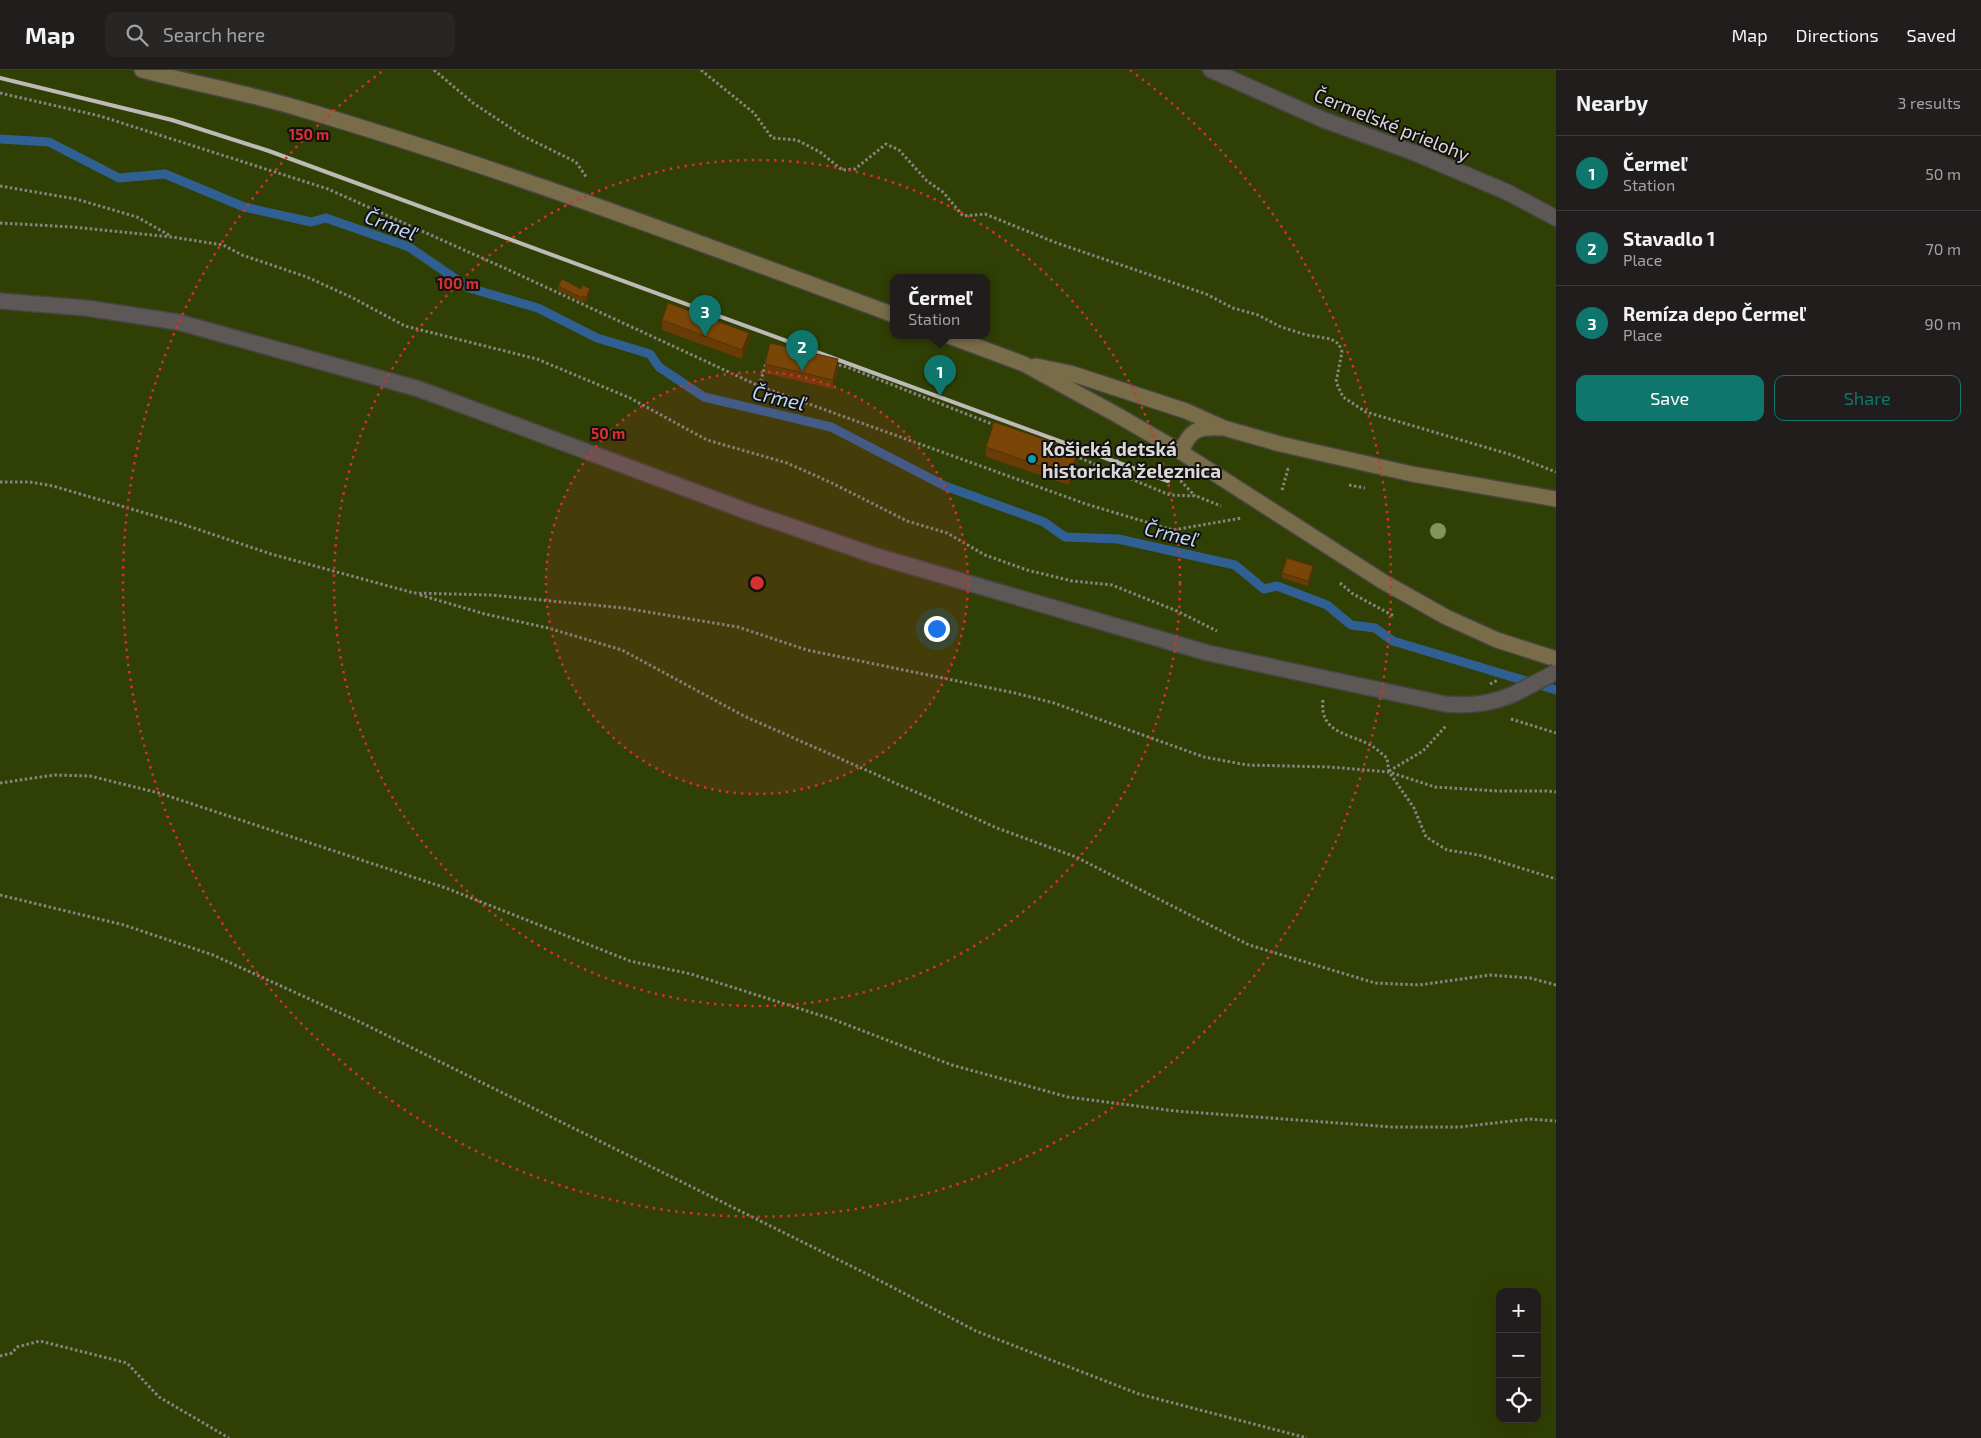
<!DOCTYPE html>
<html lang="en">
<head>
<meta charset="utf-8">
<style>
	:root { --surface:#201d1c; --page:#282625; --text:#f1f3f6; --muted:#a2a2a3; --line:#3d3b3b; --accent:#0f766e }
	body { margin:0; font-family:"Exo 2",sans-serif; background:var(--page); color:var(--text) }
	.controls { position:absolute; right:15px; bottom:15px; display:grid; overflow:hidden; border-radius:10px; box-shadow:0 5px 20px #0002 }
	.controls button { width:45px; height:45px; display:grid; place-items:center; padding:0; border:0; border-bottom:1px solid var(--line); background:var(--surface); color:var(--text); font:25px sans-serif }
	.you { position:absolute; left:936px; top:558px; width:18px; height:18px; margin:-12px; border:4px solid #fff; border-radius:50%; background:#1a73e8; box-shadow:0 0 0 8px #1a73e833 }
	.badge { display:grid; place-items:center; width:32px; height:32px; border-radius:50%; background:var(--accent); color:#fff; font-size:16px; font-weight:700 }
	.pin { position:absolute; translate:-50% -41px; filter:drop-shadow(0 1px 2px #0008) }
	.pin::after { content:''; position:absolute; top:26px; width:18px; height:15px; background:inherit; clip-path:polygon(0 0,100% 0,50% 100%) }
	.popup { position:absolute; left:890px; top:204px; width:100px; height:65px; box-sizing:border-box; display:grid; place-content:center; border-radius:10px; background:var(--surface); filter:drop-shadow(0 1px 4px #0005); font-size:16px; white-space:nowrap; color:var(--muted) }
	.popup b { font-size:19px; color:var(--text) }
	.popup::after { content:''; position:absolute; left:50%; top:100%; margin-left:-10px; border:10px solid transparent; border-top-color:var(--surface) }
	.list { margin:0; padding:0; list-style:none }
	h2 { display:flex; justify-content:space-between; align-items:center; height:65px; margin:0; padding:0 20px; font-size:21px }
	h2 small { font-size:16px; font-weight:400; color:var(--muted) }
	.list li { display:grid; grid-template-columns:32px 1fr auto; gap:15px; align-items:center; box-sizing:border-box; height:75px; padding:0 20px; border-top:1px solid var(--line) }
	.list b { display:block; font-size:19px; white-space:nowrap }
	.list p { margin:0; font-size:16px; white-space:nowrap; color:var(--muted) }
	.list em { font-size:16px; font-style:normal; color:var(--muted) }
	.actions { display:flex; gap:10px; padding:15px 20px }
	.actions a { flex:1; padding:11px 0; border:1px solid var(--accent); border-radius:10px; text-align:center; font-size:18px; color:var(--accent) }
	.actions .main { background:var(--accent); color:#fff }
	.icon { flex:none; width:28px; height:28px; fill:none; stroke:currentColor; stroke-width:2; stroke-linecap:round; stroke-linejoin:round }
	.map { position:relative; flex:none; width:1556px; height:1368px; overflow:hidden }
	header { display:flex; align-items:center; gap:30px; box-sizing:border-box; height:70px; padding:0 25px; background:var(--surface); border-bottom:1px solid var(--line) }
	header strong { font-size:24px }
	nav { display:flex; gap:28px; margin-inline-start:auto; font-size:18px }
	.search { width:350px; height:45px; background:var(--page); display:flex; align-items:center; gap:12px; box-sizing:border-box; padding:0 18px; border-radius:10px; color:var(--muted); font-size:19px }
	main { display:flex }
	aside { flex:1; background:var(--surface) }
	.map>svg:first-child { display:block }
	.green { fill:#303f04; fill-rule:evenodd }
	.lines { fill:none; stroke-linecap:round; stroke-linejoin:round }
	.stream { stroke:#306093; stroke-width:9 }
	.street-casing { stroke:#474442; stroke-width:18 }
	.secondary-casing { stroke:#474442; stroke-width:18 }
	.path { stroke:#878482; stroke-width:3; stroke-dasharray:2.5 2.5; stroke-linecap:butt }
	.street { stroke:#5d5856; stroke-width:15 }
	.secondary { stroke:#796c49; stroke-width:15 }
	.rail { stroke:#bdbab8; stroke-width:4 }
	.street-bridge-casing { stroke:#474442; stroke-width:18; stroke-linecap:butt }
	.path-bridge { stroke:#878482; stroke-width:3; stroke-dasharray:2.5 2.5; stroke-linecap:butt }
	.street-bridge { stroke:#5d5856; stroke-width:15 }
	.tree { fill:#85945d }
	.wall { fill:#693c07 }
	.shaded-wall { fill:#553106 }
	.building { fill:#7a4608; stroke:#553106 }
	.ring { fill:none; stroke:#d63131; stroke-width:2.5; stroke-dasharray:2.5 5 }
	.culture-dot { fill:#0f9aa8; stroke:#12100f; stroke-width:2 }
	.labels { text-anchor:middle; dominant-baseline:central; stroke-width:4; stroke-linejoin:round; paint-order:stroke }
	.street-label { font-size:19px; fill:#dbd9d7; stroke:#12100f }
	.poi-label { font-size:19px; font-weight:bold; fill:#dbd9d7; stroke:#12100f; text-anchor:start }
	.water-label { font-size:20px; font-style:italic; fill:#bed9f7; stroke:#12100f }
	.centre { fill:#d63131; stroke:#12100f; stroke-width:2.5 }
	.ring-label { font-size:15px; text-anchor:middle; font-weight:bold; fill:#d63131; stroke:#12100f; stroke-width:4; stroke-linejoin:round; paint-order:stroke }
</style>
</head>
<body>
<header>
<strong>Map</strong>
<div class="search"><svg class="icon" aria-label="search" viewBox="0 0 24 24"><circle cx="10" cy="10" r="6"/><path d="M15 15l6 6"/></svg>Search here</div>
<nav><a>Map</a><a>Directions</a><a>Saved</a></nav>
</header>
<main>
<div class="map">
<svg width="1556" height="1368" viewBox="0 0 1556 1368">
	<rect width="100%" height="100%" fill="#2b2725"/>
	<path class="green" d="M 0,0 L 1556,0 L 1556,1368 L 0,1368 ZM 894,207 L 986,207 L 986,265 L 894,265 ZM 1500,1222 L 1537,1222 L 1537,1349 L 1500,1349 Z"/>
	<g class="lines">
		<path class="stream" d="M 0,69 L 49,72 L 119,108 L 165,104 L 244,137 L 311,152 L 326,148 L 409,177 L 469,218 L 538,238 L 597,268 L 650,284 L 659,297 L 704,327 L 831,357 L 945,416 L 1044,452 L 1065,467 L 1118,469 L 1235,495 L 1264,519 L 1277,516 L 1327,535 L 1351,555 L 1375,558 L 1393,571 L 1556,620"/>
		<defs>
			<g id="street">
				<path d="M 1211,0 L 1324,50 L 1415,83 L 1507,122 L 1556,148"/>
				<path d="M 0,231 L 86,238 L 178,252 L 419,319 L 749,442 L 876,486 L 1208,583 L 1445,634 C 1471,636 1492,634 1516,623"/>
			</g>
			<g id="secondary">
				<path d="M 142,0 C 195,14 249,23 301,39 C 501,98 698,172 894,245"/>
				<path d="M 946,265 L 1024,294 L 1119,346 L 1181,382 L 1382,511 L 1446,547 L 1497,570 L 1556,589"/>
				<path d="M 1036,296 L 1070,303 L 1186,341 L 1224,358 L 1280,374 L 1412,404 L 1556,429"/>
				<path d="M 1181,382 C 1190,360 1197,357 1220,358"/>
			</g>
		</defs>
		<use href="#street" class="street-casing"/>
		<use href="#secondary" class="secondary-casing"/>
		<g class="path">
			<path d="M 434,0 L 473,33 L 523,66 L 576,92 L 587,108"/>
			<path d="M 701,0 L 754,43 L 772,68 L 797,70 L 820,82 L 842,100 L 855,99 L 886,74 L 899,80 L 927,111 L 943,122 L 963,146 L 985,144 L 1054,172 L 1206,224 L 1233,238 L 1258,245 L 1281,257 L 1307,265 L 1331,269 L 1339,274 L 1342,282 L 1336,312 L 1343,327 L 1366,342 L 1512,385 L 1556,402"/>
			<path d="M 0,23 L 100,46 L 328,119 L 511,201 L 759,316 L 1086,434 L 1173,460 L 1242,448"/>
			<path d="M 0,116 L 76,129 L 137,147 L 169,165"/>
			<path d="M 0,153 L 73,157 L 172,167 L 223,175 L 242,185 L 307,207 L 353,228 L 405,256 L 537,289 L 630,328 L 707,370 L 787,393 L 832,413 L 907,451 L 947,463 L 985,485 L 1027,500 L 1072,511 L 1112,515 L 1177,541 L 1217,561"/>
			<path d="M 834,294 L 847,297 L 997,356"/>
			<path d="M 759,316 L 767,290"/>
			<path d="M 1075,386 L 1170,425 L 1196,426 L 1221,436"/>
			<path d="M 1113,401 L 1121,381"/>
			<path d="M 1177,407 L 1195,426"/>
			<path d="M 0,412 L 30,412 L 53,416 L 179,453 L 271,484 L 414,523 L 491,525 L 562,532 L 624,538 L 738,557 L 807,580 L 1015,623 L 1054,633 L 1204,687 L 1247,695 L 1330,697 L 1389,702 L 1435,717 L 1497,721 L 1547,721 L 1556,722"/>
			<path d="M 1349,415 L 1365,418"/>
			<path d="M 1282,420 L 1288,399 L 1290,399"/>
			<path d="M 1340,513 L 1353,524 L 1394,546"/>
			<path d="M 420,525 L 485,544 L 548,558 L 622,580 L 744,646 L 997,758 L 1076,787 L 1249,875 L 1375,913 L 1419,915 L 1490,905 L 1530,908 L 1556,915"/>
			<path d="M 1323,630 C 1319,664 1350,663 1372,676 C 1377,679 1382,684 1387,688 L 1389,702 L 1414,738 L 1426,767 L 1447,780 L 1479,785 L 1556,809"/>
			<path d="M 1511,649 L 1556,663"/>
			<path d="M 1389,701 L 1423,681 L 1446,656"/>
			<path d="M 0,713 L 54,705 L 90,706 L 159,723 L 446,818 L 630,891 L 691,904 L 832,949 L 952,995 L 1068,1027 L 1175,1041 L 1392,1057 L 1460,1057 L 1529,1049 L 1556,1051"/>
			<path d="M 0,825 L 124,855 L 213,885 L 360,952 L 869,1205 L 976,1261 L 1139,1324 L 1307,1368"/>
			<path d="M 0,1286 L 12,1283 L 17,1277 L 40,1271 L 127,1293 L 159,1327 L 229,1368"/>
		</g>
		<use href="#street" class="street"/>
		<use href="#secondary" class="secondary"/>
		<path class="rail" d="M 0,8 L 172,50 L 269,81 L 1168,411"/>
		<defs>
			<path id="street-bridge" d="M 1516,623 L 1556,602"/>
		</defs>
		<use href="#street-bridge" class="street-bridge-casing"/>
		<path class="path-bridge" d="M 1490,614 L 1498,610"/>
		<use href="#street-bridge" class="street-bridge"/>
	</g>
	<circle class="tree" cx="1438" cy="461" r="8"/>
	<g class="wall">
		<path d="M 558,216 L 590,224 L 586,232 L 583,231 L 582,232 L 558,220 Z"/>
		<path d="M 662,250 L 749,272 L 742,289 L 662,260 Z"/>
		<path d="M 765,294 L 838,298 L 833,319 L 765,303 Z"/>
		<path d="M 986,377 L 1078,390 L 1069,415 L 986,387 Z"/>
		<path d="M 1313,500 L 1308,516 L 1282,508 L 1282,503 Z"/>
	</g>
	<g class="shaded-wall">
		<path d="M 590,219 L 590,224 L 586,232 L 586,228 Z"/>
		<path d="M 749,263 L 749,272 L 742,289 L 742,280 Z"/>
		<path d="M 838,289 L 838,298 L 833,319 L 833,310 Z"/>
		<path d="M 1078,381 L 1078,390 L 1069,415 L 1069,406 Z"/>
		<path d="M 1313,496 L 1313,500 L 1308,516 L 1308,511 Z"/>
	</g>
	<g class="building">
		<path d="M 562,209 L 581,219 L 583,215 L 590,219 L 586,228 L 583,226 L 582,228 L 558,216 Z"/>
		<path d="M 668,233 L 749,263 L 742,280 L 662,250 Z"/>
		<path d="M 770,273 L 838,289 L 833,310 L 765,294 Z"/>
		<path d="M 994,352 L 1078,381 L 1069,406 L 986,377 Z"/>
		<path d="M 1287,488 L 1313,496 L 1308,511 L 1282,503 Z"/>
	</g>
	<circle cx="757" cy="513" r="211" fill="#d63131" fill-opacity=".12"/>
	<g class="ring">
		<circle cx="757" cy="513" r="211"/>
		<circle cx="757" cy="513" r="423"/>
		<path d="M1130 0A634 634 0 1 1 384 0"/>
	</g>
	<circle class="culture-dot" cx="1032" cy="389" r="5"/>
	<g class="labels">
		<g class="street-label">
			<text transform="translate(1392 54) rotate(22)">Čermeľské prielohy</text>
		</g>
		<g class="poi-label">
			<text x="1042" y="378">Košická detská<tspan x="1042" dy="22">historická železnica</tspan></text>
		</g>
		<g class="water-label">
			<text transform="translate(391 154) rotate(21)">Črmeľ</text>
			<text transform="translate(779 327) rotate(13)">Črmeľ</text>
			<text transform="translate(1171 463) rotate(13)">Črmeľ</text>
		</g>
	</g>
	<circle cx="757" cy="513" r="8" class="centre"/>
	<g class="ring-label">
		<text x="309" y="70">150 m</text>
		<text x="458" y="219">100 m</text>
		<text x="608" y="369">50 m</text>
	</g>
</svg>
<div class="controls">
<button>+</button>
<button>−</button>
<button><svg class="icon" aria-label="locate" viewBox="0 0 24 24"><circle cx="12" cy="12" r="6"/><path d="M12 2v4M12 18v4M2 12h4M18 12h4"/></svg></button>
</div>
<div class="you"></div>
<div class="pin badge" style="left:940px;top:326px">1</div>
<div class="popup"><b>Čermeľ</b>Station</div>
<div class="pin badge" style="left:802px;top:301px">2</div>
<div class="pin badge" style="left:705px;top:266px">3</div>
</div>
<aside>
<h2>Nearby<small>3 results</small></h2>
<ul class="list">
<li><span class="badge">1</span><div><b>Čermeľ</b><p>Station</p></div><em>50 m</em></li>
<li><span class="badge">2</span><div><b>Stavadlo 1</b><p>Place</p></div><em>70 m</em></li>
<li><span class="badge">3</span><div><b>Remíza depo Čermeľ</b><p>Place</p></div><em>90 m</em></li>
</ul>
<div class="actions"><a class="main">Save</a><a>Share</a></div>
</aside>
</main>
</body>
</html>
